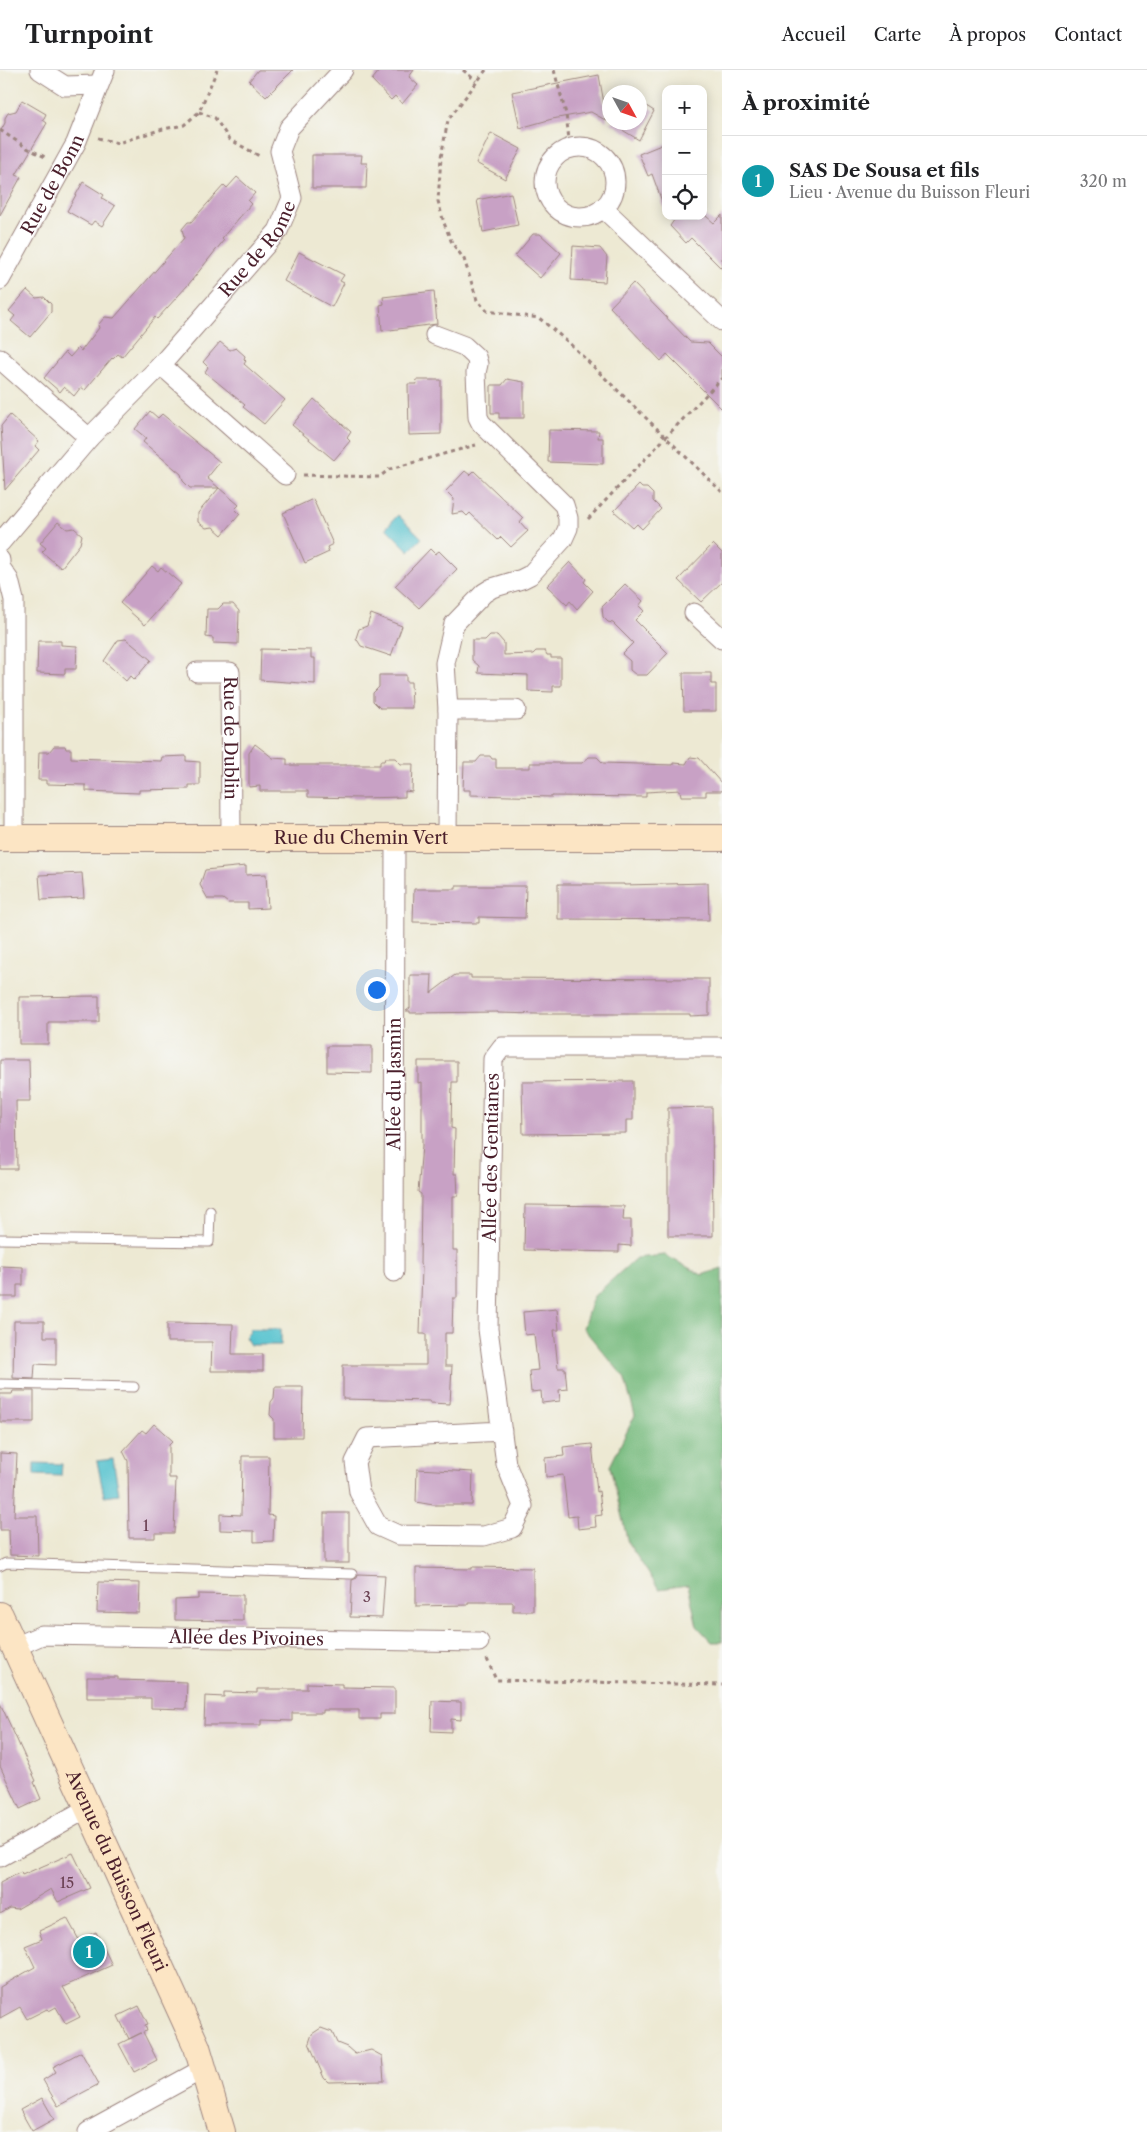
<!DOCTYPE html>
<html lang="fr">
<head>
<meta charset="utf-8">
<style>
	:root { --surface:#fff; --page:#f6f6f6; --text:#202124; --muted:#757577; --line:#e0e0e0; --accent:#1f6fb2 }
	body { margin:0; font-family:"Libre Caslon Text",serif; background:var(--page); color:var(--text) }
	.controls { position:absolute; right:15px; top:15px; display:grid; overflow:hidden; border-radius:10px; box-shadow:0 2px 12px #0003 }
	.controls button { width:45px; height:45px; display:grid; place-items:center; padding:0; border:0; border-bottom:1px solid var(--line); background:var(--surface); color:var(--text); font:25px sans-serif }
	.compass { position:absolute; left:602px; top:15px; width:45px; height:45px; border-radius:50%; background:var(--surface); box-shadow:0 2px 12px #0003; rotate:130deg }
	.you { position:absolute; left:376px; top:919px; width:18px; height:18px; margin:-12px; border:4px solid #fff; border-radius:50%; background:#1a73e8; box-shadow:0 0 0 8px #1a73e833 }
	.badge { display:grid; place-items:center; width:32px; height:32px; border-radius:50%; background:var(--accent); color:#fff; font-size:16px; font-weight:700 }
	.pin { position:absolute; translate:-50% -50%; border:2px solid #fff; box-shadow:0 1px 5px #0006 }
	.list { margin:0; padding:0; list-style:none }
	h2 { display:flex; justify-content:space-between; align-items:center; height:65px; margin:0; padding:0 20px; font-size:21px }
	h2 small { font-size:16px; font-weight:400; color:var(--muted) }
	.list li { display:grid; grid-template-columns:32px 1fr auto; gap:15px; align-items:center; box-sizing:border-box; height:90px; padding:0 20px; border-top:1px solid var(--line) }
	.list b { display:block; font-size:19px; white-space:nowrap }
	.list p { margin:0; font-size:16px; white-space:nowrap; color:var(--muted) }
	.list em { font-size:16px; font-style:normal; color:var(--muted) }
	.icon { flex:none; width:28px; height:28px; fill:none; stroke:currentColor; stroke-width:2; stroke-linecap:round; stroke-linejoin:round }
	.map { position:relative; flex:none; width:722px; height:2062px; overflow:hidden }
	header { display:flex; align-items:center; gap:30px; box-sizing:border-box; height:70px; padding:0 25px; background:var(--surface); border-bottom:1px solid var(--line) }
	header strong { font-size:24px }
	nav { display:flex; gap:28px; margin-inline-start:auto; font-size:18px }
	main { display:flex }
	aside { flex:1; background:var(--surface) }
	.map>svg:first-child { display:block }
	.forest { fill:#79bc80; stroke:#626e56 }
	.water { fill:#57c3cf; stroke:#50717d }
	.building { fill:#c8a1c5 }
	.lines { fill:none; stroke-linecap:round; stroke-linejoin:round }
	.lane-casing { stroke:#9c847f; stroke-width:11 }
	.street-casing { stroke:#9c847f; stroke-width:21 }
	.secondary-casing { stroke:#9c847f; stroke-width:28 }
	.path { stroke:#9c847f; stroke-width:3; stroke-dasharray:4 4; stroke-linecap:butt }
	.lane { stroke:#fff; stroke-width:9 }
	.street { stroke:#fff; stroke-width:19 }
	.secondary { stroke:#fce5c4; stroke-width:26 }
	.labels { text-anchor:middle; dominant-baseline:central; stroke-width:4; stroke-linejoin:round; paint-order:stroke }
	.number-label { font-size:15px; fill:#6a4052 }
	.street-label { font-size:18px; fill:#4a1f2b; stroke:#f6f6f2 }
</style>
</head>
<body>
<header>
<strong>Turnpoint</strong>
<nav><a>Accueil</a><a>Carte</a><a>À propos</a><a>Contact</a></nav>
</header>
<main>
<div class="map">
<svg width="722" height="2062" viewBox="0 0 722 2062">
	<rect width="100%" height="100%" fill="#f6f6f2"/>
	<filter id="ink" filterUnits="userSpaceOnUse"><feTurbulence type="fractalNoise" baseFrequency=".02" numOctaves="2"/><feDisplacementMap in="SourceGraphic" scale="10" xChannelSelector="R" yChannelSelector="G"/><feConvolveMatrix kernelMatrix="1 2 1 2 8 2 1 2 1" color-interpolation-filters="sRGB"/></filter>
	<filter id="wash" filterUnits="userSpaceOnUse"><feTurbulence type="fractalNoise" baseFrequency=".0096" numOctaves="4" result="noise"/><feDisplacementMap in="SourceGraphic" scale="20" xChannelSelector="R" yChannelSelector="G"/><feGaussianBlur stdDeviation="1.12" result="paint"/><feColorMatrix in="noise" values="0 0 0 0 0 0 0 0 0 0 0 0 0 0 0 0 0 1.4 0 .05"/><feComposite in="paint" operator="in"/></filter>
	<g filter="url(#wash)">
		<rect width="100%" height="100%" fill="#ede9d3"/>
		<path class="forest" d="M 665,1185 L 702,1205 L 722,1198 L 722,1572 L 712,1572 L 697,1556 L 688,1515 L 659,1519 L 628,1473 L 610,1396 L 635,1345 L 624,1307 L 583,1258 L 593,1227 L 636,1188 Z"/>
		<g class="water">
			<path d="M 398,445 L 422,468 L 409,481 L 386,458 Z"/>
			<path d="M 250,1259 L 281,1259 L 281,1275 L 250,1275 L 245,1267 L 250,1262 Z"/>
			<path d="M 113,1389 L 119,1424 L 104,1426 L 97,1391 Z"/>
			<path d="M 34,1393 L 62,1394 L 61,1406 L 34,1405 Z"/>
		</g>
		<g id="blocks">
			<g class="building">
				<path d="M 258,0 L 293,0 L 266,27 L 249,11 Z"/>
				<path d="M 380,0 L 414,0 L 409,7 L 418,15 L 402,34 L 395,26 L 391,30 L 372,10 Z"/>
				<path d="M 599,5 L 607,51 L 591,42 L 552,49 L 520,58 L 512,22 Z"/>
				<path d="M 22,30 L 46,44 L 43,50 L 47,53 L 16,105 L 21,107 L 0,145 L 0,62 L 5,53 L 5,48 L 8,43 L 16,41 Z"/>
				<path d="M 640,32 L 654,41 L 639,70 L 609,52 L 610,51 L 610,52 L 640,52 Z"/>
				<path d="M 491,63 L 521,79 L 505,109 L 476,93 Z"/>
				<path d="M 666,73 L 666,137 L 664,137 L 652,104 L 648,106 L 639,84 Z"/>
				<path d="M 312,85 L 362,85 L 361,93 L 367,93 L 366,118 L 312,118 Z"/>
				<path d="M 237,107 L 255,123 L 248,131 L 251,134 L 222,168 L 224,170 L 188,215 L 157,249 L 155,247 L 122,287 L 118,284 L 113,289 L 112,288 L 85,320 L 81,317 L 74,326 L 64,317 L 60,322 L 44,308 L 65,282 L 70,287 L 78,278 L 81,281 L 99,258 L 98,255 L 105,247 L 114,248 L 184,168 L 182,159 L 188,152 L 191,152 L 224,115 L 227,118 Z"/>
				<path d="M 83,112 L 104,125 L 102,128 L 115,136 L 102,156 L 94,151 L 91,155 L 67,141 Z"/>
				<path d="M 511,123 L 518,155 L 483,162 L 477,130 Z"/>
				<path d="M 722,145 L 722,199 L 691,168 L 686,173 L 670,156 L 677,146 L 706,146 L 714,153 Z"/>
				<path d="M 533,164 L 540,164 L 561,183 L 540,208 L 515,186 Z"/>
				<path d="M 573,176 L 600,178 L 607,187 L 605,212 L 571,210 Z"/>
				<path d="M 299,182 L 344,205 L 340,211 L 344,213 L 332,237 L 284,211 Z"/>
				<path d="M 633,213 L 690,272 L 708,273 L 722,287 L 722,339 L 667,284 L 661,291 L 610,237 Z"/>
				<path d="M 27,220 L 36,228 L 44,227 L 51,234 L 51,242 L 30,267 L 11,251 L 15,246 L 9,241 Z"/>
				<path d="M 434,221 L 437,254 L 382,261 L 380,235 L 384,234 L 383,227 Z"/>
				<path d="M 220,272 L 230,280 L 236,278 L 245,286 L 244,289 L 246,291 L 244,294 L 285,330 L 264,354 L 243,337 L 245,335 L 205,302 L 208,297 L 203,292 Z"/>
				<path d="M 507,309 L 524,312 L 524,348 L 499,348 L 499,343 L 491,343 L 491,315 L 502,315 Z"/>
				<path d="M 416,310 L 441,310 L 441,364 L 409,365 L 408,314 L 417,314 Z"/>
				<path d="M 314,329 L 351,362 L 347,368 L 350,371 L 334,390 L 292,355 Z"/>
				<path d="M 150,341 L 158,348 L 162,344 L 220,392 L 207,408 L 219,418 L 190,418 L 183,411 L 181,404 L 143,372 L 146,368 L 135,359 Z"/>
				<path d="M 10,345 L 39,371 L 35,376 L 39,380 L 5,420 L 1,356 Z"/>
				<path d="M 549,360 L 599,361 L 598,368 L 603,368 L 603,394 L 548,392 Z"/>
				<path d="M 465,401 L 470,405 L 474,401 L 523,448 L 520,452 L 528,461 L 511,477 L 501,467 L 498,470 L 470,443 L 467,446 L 463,442 L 452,444 L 454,429 L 446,421 Z"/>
				<path d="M 639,415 L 642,418 L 647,418 L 653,424 L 653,431 L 661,439 L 642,459 L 637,454 L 633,458 L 614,441 Z"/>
				<path d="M 219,418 L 239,435 L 235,439 L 240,444 L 222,465 L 213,457 L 206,458 L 198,452 L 198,443 Z"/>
				<path d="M 313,429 L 333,474 L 327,477 L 329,482 L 305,493 L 283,443 Z"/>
				<path d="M 58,452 L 67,459 L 74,458 L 82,465 L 80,474 L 61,498 L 42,482 L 46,478 L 40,473 Z"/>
				<path d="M 713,474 L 722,483 L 722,512 L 701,532 L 678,510 Z"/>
				<path d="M 430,479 L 435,484 L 439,481 L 457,499 L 419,538 L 395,516 Z"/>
				<path d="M 570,492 L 586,509 L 584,512 L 593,521 L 577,539 L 570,531 L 567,535 L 547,516 Z"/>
				<path d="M 152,496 L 158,501 L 161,497 L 181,514 L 145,555 L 120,533 Z"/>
				<path d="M 625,514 L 643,531 L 639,536 L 644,541 L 635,550 L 668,583 L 647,605 L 636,605 L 630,600 L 630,591 L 622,584 L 633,573 L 613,553 L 608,552 L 603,547 L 602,537 Z"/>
				<path d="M 223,534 L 233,534 L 239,541 L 238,574 L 213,573 L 213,568 L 206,567 L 207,539 L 218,539 Z"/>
				<path d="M 371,544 L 402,556 L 391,586 L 361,576 L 356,568 L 359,559 L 367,556 Z"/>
				<path d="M 490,565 L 497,565 L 504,573 L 504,585 L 533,584 L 536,581 L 545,581 L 547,585 L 551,585 L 551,588 L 561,588 L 561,616 L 553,616 L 553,622 L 528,621 L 528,605 L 478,603 L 479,596 L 472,590 L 472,570 L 485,570 Z"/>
				<path d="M 126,569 L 151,590 L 134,610 L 130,606 L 126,611 L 104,591 L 118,570 Z"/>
				<path d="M 38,571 L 61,571 L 61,575 L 77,576 L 76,599 L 65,599 L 65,604 L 37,603 Z"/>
				<path d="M 261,579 L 311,580 L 311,588 L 315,588 L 315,614 L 260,610 Z"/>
				<path d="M 683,603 L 711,603 L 711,614 L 716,614 L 716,641 L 684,641 Z"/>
				<path d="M 379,605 L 406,605 L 406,612 L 411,612 L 412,638 L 380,638 L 373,631 L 373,623 L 379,617 Z"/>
				<path d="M 255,674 L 273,688 L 287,689 L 287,695 L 380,695 L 380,691 L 384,691 L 385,688 L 395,688 L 401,694 L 413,694 L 412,722 L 405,721 L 405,727 L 360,728 L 308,727 L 308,721 L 260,721 L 260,716 L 249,717 L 249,683 Z"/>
				<path d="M 54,676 L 65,676 L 66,679 L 71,679 L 71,688 L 161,691 L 162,687 L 186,686 L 186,691 L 200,692 L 200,715 L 189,715 L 189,719 L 139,720 L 139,723 L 86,721 L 86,715 L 46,714 L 46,710 L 38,710 L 39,682 L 49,682 Z"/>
				<path d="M 481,686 L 490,686 L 492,689 L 496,689 L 496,698 L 530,698 L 530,693 L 582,693 L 589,687 L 597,687 L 603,693 L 673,695 L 673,693 L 686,694 L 690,687 L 699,688 L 722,714 L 722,721 L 706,721 L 706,726 L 681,726 L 680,720 L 646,722 L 646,727 L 552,726 L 552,727 L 470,725 L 470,720 L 463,720 L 464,692 L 476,692 Z"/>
				<path d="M 246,796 L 246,805 L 266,804 L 268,838 L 248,839 L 248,833 L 228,833 L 223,829 L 208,829 L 200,815 L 205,800 Z"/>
				<path d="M 82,803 L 84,828 L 41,830 L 39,805 Z"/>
				<path d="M 708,813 L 709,850 L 558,849 L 558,814 L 624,814 L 624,815 Z"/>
				<path d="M 456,816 L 526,816 L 525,848 L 479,847 L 479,853 L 413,852 L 414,819 L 456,819 Z"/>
				<path d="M 410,905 L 432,905 L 431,923 L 455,905 L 471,905 L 471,908 L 709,909 L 709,945 L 690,946 L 690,944 L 537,944 L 498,943 L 498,942 L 410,943 L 410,941 L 406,941 L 410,938 Z"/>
				<path d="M 99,926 L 99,952 L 48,952 L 48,974 L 19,974 L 19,927 Z"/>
				<path d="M 327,976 L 372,976 L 372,1003 L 327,1002 Z"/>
				<path d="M 0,990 L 29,990 L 30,1031 L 16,1031 L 17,1099 L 0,1099 Z"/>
				<path d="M 418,991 L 457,991 L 457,1012 L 452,1012 L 451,1058 L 455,1059 L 454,1104 L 457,1104 L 458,1126 L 453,1126 L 453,1180 L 457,1180 L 457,1228 L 453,1228 L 452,1263 L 445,1263 L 445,1296 L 452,1296 L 450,1334 L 430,1333 L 430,1331 L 343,1329 L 343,1295 L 426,1295 L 426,1264 L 420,1264 L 422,1197 L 420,1194 L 421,1124 L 418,1122 L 422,1076 L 422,1012 L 418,1013 Z"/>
				<path d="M 633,1011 L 633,1050 L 626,1050 L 626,1063 L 523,1064 L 522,1012 Z"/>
				<path d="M 712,1037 L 713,1166 L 668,1166 L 668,1038 Z"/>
				<path d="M 525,1135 L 624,1136 L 623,1150 L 631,1150 L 631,1176 L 619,1175 L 619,1182 L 524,1180 Z"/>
				<path d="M 0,1196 L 23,1197 L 23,1215 L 17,1215 L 17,1227 L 0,1227 Z"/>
				<path d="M 557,1239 L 559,1260 L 554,1260 L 558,1298 L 565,1298 L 567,1319 L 559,1320 L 560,1331 L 542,1333 L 541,1321 L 531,1322 L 529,1301 L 538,1300 L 534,1264 L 525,1265 L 523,1242 Z"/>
				<path d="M 14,1251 L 44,1251 L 44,1267 L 56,1267 L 56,1295 L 35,1294 L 34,1309 L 13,1308 Z"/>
				<path d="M 167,1253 L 233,1254 L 232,1284 L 263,1284 L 263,1301 L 211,1301 L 212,1272 L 167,1272 Z"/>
				<path d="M 275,1317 L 303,1317 L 302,1367 L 274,1367 L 274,1349 L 270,1345 L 271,1332 L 274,1328 Z"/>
				<path d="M 13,1321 L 34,1321 L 34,1352 L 0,1352 L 0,1324 L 12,1324 Z"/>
				<path d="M 154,1354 L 173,1371 L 169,1375 L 169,1408 L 176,1408 L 174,1463 L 155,1463 L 155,1468 L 129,1468 L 128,1391 L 123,1381 L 142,1360 L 146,1363 Z"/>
				<path d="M 592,1374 L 597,1422 L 599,1421 L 602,1445 L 595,1446 L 596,1457 L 578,1459 L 577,1446 L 568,1447 L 563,1405 L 546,1407 L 545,1388 L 564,1386 L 563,1377 Z"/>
				<path d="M 0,1383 L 17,1384 L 14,1446 L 37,1446 L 38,1486 L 10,1485 L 9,1460 L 0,1460 Z"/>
				<path d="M 242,1386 L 269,1386 L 268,1445 L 274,1446 L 273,1471 L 254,1472 L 254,1461 L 220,1460 L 220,1444 L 241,1445 Z"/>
				<path d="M 417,1399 L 473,1402 L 472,1435 L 433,1435 L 416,1432 Z"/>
				<rect x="324" y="1443" width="25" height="50"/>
				<path d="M 472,1497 L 533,1498 L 533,1541 L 513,1541 L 513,1532 L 468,1532 L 468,1535 L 416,1536 L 416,1498 L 472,1499 Z"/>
				<path d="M 358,1504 L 385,1505 L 382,1548 L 350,1547 L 352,1510 L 357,1508 Z"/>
				<path d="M 98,1512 L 140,1513 L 139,1543 L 97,1542 Z"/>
				<path d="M 198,1524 L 243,1525 L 243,1551 L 175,1550 L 175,1530 L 198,1529 Z"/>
				<path d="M 87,1607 L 118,1607 L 118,1610 L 187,1612 L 186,1639 L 151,1638 L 151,1628 L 87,1628 Z"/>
				<path d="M 307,1613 L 342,1614 L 342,1617 L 395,1618 L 395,1644 L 380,1644 L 380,1649 L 359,1649 L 359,1640 L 323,1640 L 323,1643 L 292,1643 L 292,1651 L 261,1650 L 261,1655 L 204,1655 L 205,1626 L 224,1627 L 224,1622 L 257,1623 L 257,1619 L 307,1619 Z"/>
				<path d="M 432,1631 L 461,1632 L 461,1650 L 451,1649 L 451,1662 L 431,1661 Z"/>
				<path d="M 0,1633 L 36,1711 L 34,1712 L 41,1729 L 20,1739 L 0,1696 Z"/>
				<path d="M 73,1783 L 90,1818 L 58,1832 L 51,1819 L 17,1839 L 10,1838 L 0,1844 L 0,1813 L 21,1802 L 22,1805 Z"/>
				<path d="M 67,1848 L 79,1870 L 96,1862 L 112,1895 L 63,1917 L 80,1947 L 66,1954 L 56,1937 L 49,1941 L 47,1939 L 27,1949 L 20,1937 L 0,1948 L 0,1917 L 35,1897 L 25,1876 L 42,1869 L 39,1861 Z"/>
				<path d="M 139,1936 L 148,1954 L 145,1955 L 147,1961 L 143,1962 L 157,1990 L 134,2002 L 119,1974 L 141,1963 L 129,1969 L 118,1946 Z"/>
				<path d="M 321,1958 L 332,1962 L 337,1973 L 347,1977 L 355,1984 L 371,1980 L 382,1986 L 384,2011 L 328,2012 L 324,2008 L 309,1973 L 312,1964 Z"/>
				<path d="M 81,1982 L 99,2014 L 58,2036 L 43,2010 L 56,2002 L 53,1997 Z"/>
				<path d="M 42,2028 L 54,2049 L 32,2061 L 20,2040 Z"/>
			</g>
		</g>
	</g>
	<g filter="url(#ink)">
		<use href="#blocks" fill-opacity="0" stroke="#9c847f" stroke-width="1"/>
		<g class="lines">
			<defs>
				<g id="lane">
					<path d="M 0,1169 L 209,1172 L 210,1141"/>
					<path d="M 0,1314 L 134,1317"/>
					<path d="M 0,1496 L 6,1493 L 352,1504"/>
				</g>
				<g id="street">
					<path d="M 40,0 L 65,16 L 98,15"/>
					<circle cx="580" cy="112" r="35"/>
					<path d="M 603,138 L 722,251"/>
					<path id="s1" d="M 0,210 L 76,73 L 105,0"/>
					<path d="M 435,265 L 464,276 L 476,287 L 478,294 L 476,303 L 478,347 L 481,353 L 564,435 L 568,448 L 568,458 L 563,469 L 530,505 L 522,509 L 492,518 L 484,523 L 454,554 L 445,593 L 448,640 L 447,766"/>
					<path d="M 0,289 L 89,368"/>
					<path d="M 161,295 L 285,405"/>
					<path id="s2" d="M 0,473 L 89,368 L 161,295 L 278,161 L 292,128 L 280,81 L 289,58 L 343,0"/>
					<path d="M 0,490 L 0,497 L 9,510 L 14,530 L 14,768"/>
					<path d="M 694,543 L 722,569"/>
					<path id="s3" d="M 197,602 L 230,602 L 231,768"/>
					<path d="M 448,640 L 516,640"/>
					<path id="s4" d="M 394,1202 L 395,767"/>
					<path id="s5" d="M 502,1361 L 367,1368 L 355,1392 L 359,1422 L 378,1456 L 398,1465 L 484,1466 L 512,1458 L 523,1436 L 506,1394 L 488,1259 L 493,989 L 502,977 L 722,977"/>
					<path id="s6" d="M 15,1577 L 42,1565 L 479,1572"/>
					<path d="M 0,1787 L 88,1738"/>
					<path d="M 88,2062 L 203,1999"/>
				</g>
				<g id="secondary">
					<path id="s7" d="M 0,768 L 722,768"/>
					<path id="s8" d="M 0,1545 L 197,1977 L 222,2062"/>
				</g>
			</defs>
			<use href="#lane" class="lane-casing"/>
			<use href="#street" class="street-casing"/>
			<use href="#secondary" class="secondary-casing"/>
			<g class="path">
				<path d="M 463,0 L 476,11"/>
				<path d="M 486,0 L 448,50 L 441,87 L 438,131 L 444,153 L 452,173 L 464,189 L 477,230 L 487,241 L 539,248 L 568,272 L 722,422"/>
				<path d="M 554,0 L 566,44 L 570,78"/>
				<path d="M 199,42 L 215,48 L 229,69 L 261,87"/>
				<path d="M 0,60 L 27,78 L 47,88"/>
				<path d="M 98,68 L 118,73 L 163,59 L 184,55 L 199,42 L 217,0"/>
				<path d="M 303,405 L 379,407 L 390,399 L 476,375"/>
				<path d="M 588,449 L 722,308"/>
				<path d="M 487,1589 L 496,1610 L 722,1615"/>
			</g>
			<use href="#lane" class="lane"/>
			<use href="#street" class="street"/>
			<use href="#secondary" class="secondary"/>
		</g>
	</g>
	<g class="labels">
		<g class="number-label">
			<text x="146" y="1455">1</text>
			<text x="367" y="1526">3</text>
			<text x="67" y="1812">15</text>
		</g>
		<g class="street-label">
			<text stroke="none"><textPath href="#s1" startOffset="109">Rue de Bonn</textPath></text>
			<text stroke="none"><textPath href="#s2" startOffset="392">Rue de Rome</textPath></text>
			<text stroke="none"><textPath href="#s3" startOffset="99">Rue de Dublin</textPath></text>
			<text stroke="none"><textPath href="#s7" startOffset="361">Rue du Chemin Vert</textPath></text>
			<text stroke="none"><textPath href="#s4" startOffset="188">Allée du Jasmin</textPath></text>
			<text stroke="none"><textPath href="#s5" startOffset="746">Allée des Gentianes</textPath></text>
			<text stroke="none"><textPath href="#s6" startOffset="234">Allée des Pivoines</textPath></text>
			<text stroke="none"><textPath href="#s8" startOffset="281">Avenue du Buisson Fleuri</textPath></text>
		</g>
	</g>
</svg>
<div class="controls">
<button>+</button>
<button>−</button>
<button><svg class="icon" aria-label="locate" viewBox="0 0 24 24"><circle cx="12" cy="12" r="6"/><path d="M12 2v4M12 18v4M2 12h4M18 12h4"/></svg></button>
</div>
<svg class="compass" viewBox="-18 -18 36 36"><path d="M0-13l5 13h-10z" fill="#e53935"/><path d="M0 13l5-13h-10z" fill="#757577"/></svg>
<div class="you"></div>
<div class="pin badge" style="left:89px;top:1882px;background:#0f9aa8">1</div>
</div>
<aside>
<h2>À proximité<small></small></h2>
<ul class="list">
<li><span class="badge" style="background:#0f9aa8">1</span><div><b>SAS De Sousa et fils</b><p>Lieu · Avenue du Buisson Fleuri</p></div><em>320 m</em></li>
</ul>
</aside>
</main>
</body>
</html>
